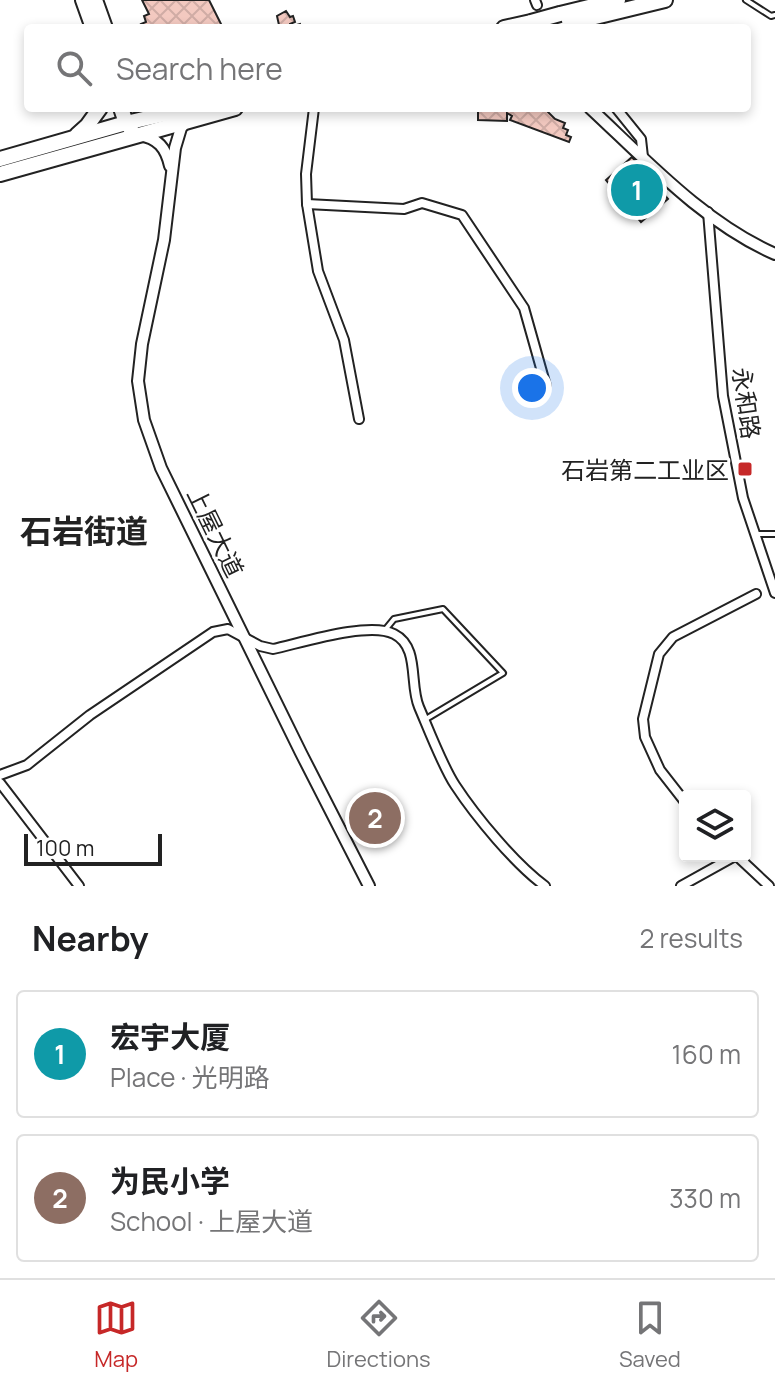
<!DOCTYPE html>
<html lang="en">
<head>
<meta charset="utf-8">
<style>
	:root { --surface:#fff; --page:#f2f2f2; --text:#202124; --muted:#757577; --line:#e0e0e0; --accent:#c62828 }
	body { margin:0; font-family:Manrope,"Noto Sans SC",sans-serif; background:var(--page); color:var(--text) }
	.controls { position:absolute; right:24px; bottom:24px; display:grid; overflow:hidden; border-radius:8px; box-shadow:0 4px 12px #0003 }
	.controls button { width:72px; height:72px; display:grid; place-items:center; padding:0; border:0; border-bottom:2px solid var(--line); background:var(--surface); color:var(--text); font:40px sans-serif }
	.scale { position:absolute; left:24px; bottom:20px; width:138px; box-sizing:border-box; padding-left:8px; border:4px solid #222; border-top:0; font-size:22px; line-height:28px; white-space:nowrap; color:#222; -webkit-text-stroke:6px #fff; paint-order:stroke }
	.you { position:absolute; left:532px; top:388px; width:28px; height:28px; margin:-20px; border:6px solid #fff; border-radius:50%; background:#1a73e8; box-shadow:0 0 0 12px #1a73e833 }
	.badge { display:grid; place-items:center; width:52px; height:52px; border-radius:50%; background:var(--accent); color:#fff; font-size:26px; font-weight:700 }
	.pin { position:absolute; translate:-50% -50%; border:4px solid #fff; box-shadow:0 2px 8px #0006 }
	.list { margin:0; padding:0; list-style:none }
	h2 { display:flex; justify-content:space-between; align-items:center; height:104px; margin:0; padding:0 32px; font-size:34px }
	h2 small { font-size:26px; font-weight:400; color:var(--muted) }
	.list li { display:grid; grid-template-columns:52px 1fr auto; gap:24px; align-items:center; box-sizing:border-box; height:128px; margin:0 16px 16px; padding:0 16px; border:2px solid var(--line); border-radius:8px }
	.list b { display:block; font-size:30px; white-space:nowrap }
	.list p { margin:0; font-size:26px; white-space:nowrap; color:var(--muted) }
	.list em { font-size:26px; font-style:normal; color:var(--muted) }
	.icon { flex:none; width:44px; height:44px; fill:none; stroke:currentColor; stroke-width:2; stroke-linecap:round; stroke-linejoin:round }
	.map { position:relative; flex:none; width:775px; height:886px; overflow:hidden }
	.search { position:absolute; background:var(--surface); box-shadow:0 4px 12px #0003; left:24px; right:24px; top:24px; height:88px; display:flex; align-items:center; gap:20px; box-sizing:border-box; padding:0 28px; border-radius:8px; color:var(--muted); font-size:30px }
	.sheet { height:392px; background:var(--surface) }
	nav { display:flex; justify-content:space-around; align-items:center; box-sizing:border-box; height:112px; border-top:2px solid var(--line); background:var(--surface); font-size:22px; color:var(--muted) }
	nav a { display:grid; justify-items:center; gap:4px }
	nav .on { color:var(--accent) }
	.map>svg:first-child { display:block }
	.building { fill:url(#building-cross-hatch); stroke:#222; stroke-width:2 }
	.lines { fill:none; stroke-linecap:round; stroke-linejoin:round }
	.service-casing { stroke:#222; stroke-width:8 }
	.minor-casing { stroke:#222; stroke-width:12 }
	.tertiary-casing { stroke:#222; stroke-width:14 }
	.primary-casing { stroke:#222; stroke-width:18 }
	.service { stroke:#fff; stroke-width:4 }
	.minor { stroke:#fff; stroke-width:8 }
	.tertiary { stroke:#fff; stroke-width:10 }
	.primary { stroke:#fff; stroke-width:14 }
	.primary-bridge-casing { stroke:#222; stroke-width:18; stroke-linecap:butt }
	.primary-bridge { stroke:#fff; stroke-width:14 }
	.poi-dot { fill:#c62828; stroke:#fff; stroke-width:3 }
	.labels { text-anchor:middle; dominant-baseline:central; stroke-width:6; stroke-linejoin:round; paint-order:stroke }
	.street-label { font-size:24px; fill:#222; stroke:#fff }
	.poi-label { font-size:24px; fill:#222; stroke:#fff; text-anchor:end }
	.district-label { font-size:32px; font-weight:bold; fill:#222; stroke:#fff }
</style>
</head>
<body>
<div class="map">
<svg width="775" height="886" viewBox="0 0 775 886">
	<defs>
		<pattern id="building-cross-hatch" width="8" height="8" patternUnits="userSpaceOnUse" patternTransform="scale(2)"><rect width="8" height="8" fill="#f3c9c0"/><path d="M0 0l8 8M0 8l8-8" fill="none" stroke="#d0aca5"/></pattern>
	</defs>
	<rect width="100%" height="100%" fill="#fff"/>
	<g class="building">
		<path d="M 142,0 L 209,0 L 223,28 L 143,28 L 141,24 L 146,22 L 144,16 L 149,14 Z"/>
		<path d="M 286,11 L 290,17 L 293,16 L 295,22 L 290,24 L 290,27 L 300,24 L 301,28 L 267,28 L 279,25 L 277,16 Z"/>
		<path d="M 478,108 L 544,108 L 555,119 L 565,123 L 563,128 L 568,130 L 566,135 L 571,137 L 569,142 L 510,120 L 512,116 L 507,113 L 507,121 L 478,120 Z"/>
		<path d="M 632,157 L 668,199 L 641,222 L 606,180 Z"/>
	</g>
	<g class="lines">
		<defs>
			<g id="service">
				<path d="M 746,0 L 771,16 L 775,15"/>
				<path d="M 756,534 L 775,534"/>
				<path d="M 385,630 L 394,619 L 443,609 L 503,673 L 426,719"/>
			</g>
			<g id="minor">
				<path d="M 535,0 L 537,5"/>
				<path d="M 314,108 L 306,174 L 307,204 L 318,271 L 344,340 L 359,419"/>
				<path d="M 616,108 L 641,139 L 643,157"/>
				<path d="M 307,204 L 404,209 L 422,203 L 462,215 L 524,308 L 546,386"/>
				<path d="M 708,212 L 723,396 L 743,498 L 775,593"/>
				<path d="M 0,775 L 27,765 L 90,715 L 213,632 L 228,629 L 260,646 L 273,649 C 301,643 369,621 394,634 C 420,647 409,684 419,707 C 428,728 443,767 455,785 C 476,817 515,864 545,886"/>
				<path d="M 0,783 L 79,886"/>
				<path d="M 685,802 L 660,770 L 645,737 L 643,719 L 659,654 L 673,637 L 756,594"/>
				<path d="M 737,856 L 769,886"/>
				<path d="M 681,886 L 735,856"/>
			</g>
			<g id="tertiary">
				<path d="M 590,108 C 646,160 704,223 775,254"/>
				<path d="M 186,122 L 181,128 L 175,148 L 164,240 L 142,344 L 138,381 L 144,420 L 161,468 L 301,753 L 369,886"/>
				<path d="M 139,135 C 158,138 166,148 170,166"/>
			</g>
			<g id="primary">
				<path d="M 83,0 L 93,28"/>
				<path d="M 95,0 L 105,28"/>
				<path d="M 560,14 L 618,0"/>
				<path d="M 504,28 L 531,22"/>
				<path d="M 550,28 L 665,0"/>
				<path d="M 121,108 L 126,123 L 131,129"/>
				<path d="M 77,135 L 87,126 L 100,108"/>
				<path d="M 0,159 L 126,123 L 191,108"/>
				<path d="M 0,174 L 235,108"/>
			</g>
		</defs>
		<use href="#service" class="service-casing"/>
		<use href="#minor" class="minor-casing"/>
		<use href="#tertiary" class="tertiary-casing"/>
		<use href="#primary" class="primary-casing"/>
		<use href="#service" class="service"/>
		<use href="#minor" class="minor"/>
		<use href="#tertiary" class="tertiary"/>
		<use href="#primary" class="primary"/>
		<defs>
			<path id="primary-bridge" d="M 531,22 L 560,14"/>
		</defs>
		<use href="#primary-bridge" class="primary-bridge-casing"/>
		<use href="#primary-bridge" class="primary-bridge"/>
	</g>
	<rect class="poi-dot" x="737" y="461" width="16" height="16" rx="4"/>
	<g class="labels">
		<g class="street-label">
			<text transform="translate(747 403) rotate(82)">永和路</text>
			<text transform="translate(216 532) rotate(64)">上屋大道</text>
		</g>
		<g class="poi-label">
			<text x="729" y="469">石岩第二工业区</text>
		</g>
		<g class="district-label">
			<text x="84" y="531">石岩街道</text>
		</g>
	</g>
</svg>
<div class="controls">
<button><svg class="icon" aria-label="layers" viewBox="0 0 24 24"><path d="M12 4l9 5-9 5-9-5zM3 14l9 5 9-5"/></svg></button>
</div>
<div class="scale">100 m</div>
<div class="you"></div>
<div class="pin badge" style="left:637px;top:190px;background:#0f9aa8">1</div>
<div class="pin badge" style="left:375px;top:818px;background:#8d6e63">2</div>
<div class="search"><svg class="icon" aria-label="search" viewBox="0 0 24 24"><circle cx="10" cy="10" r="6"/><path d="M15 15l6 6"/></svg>Search here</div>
</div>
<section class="sheet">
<h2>Nearby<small>2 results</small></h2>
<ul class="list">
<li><span class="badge" style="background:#0f9aa8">1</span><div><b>宏宇大厦</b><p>Place · 光明路</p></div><em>160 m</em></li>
<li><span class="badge" style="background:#8d6e63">2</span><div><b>为民小学</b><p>School · 上屋大道</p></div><em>330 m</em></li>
</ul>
</section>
<nav>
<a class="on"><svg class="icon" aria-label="map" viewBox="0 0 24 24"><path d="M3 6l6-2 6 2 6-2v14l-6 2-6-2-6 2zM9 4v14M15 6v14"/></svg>Map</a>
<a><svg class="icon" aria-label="directions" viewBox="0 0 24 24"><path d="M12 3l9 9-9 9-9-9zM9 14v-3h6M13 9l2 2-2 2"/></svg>Directions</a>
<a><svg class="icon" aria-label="saved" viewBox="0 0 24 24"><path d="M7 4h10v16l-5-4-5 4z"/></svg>Saved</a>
</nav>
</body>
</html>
